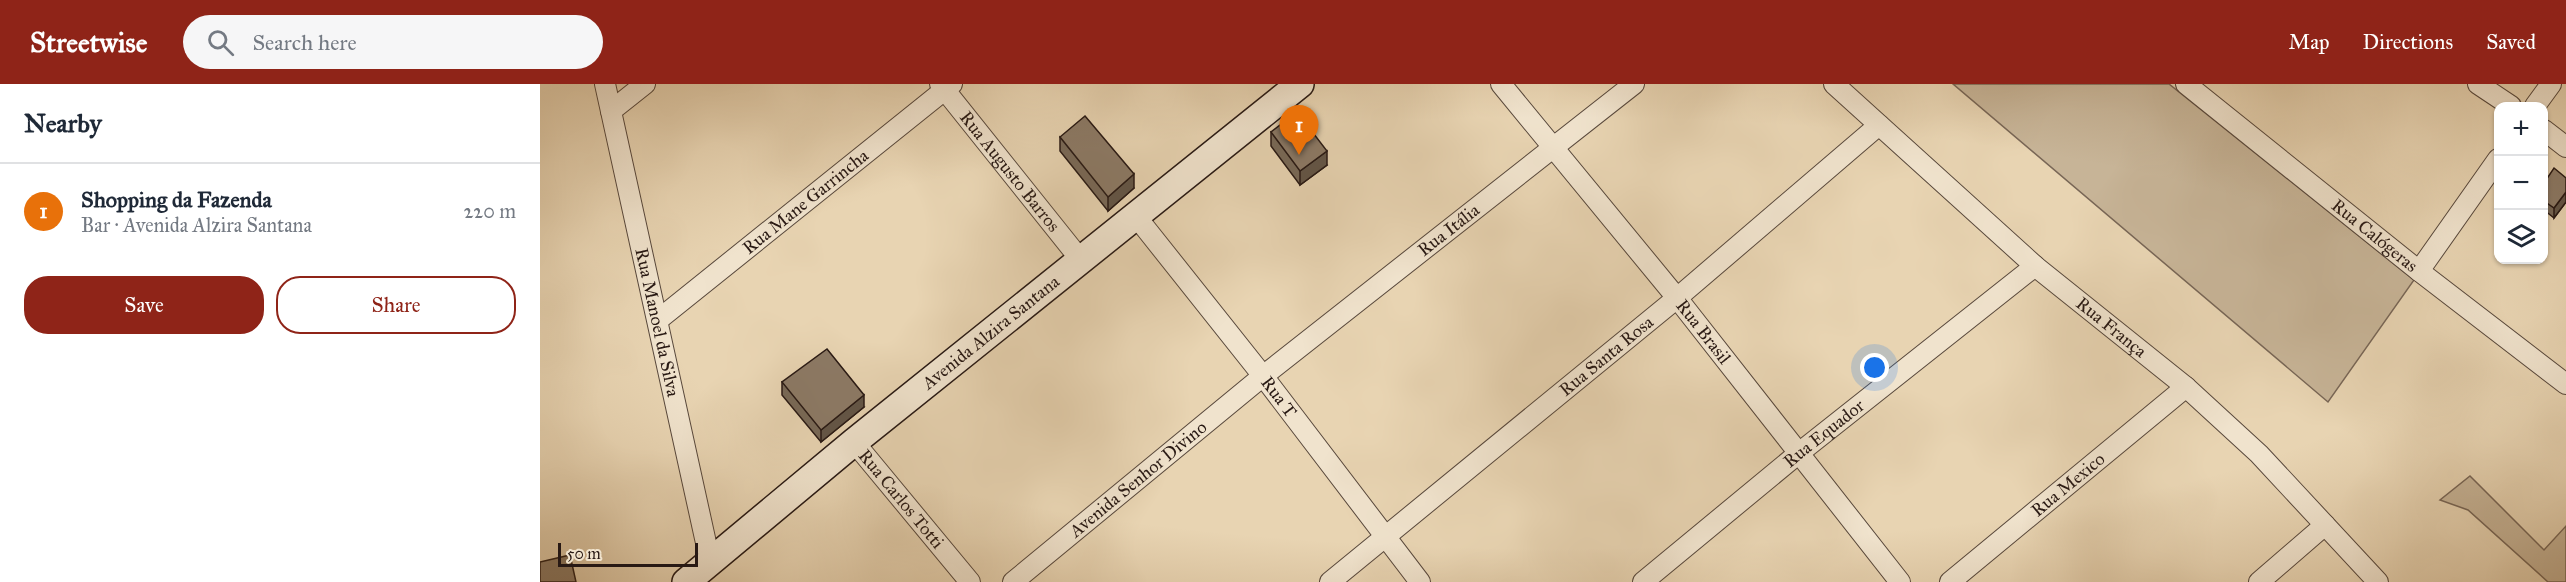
<!DOCTYPE html>
<html lang="en">
<head>
<meta charset="utf-8">
<style>
	:root { --surface:#fff; --page:#f6f6f7; --text:#1f2937; --muted:#747a83; --line:#e0e1e3; --accent:#8f2418 }
	body { margin:0; font-family:"IM FELL Great Primer",serif; background:var(--page); color:var(--text) }
	.controls { position:absolute; right:18px; top:18px; display:grid; overflow:hidden; border-radius:12px; box-shadow:0 2px 4px #0004 }
	.controls button { width:54px; height:54px; display:grid; place-items:center; padding:0; border:0; border-bottom:2px solid var(--line); background:var(--surface); color:var(--text); font:30px sans-serif }
	.scale { position:absolute; left:18px; bottom:15px; width:140px; box-sizing:border-box; padding-left:6px; border:3px solid #281914; border-top:0; font-size:16px; line-height:21px; white-space:nowrap; color:#281914; -webkit-text-stroke:4px #f0e3cd; paint-order:stroke }
	.you { position:absolute; left:1335px; top:284px; width:21px; height:21px; margin:-15px; border:4px solid #fff; border-radius:50%; background:#1a73e8; box-shadow:0 0 0 9px #1a73e833 }
	.badge { display:grid; place-items:center; width:39px; height:39px; border-radius:50%; background:var(--accent); color:#fff; font-size:20px; font-weight:700 }
	.pin { position:absolute; translate:-50% -50px; filter:drop-shadow(0 2px 3px #0008) }
	.pin::after { content:''; position:absolute; top:32px; width:21px; height:18px; background:inherit; clip-path:polygon(0 0,100% 0,50% 100%) }
	.list { margin:0; padding:0; list-style:none }
	h2 { display:flex; justify-content:space-between; align-items:center; height:78px; margin:0; padding:0 24px; font-size:26px }
	h2 small { font-size:20px; font-weight:400; color:var(--muted) }
	.list li { display:grid; grid-template-columns:39px 1fr auto; gap:18px; align-items:center; box-sizing:border-box; height:96px; padding:0 24px; border-top:2px solid var(--line) }
	.list b { display:block; font-size:22px; white-space:nowrap }
	.list p { margin:0; font-size:20px; white-space:nowrap; color:var(--muted) }
	.list em { font-size:20px; font-style:normal; color:var(--muted) }
	.actions { display:flex; gap:12px; padding:18px 24px }
	.actions a { flex:1; padding:14px 0; border:2px solid var(--accent); border-radius:24px; text-align:center; font-size:21px; color:var(--accent) }
	.actions .main { background:var(--accent); color:#fff }
	.icon { flex:none; width:33px; height:33px; fill:none; stroke:currentColor; stroke-width:2; stroke-linecap:round; stroke-linejoin:round }
	.map { position:relative; flex:none; width:2026px; height:498px; overflow:hidden }
	header { display:flex; align-items:center; gap:36px; box-sizing:border-box; height:84px; padding:0 30px; background:var(--accent); color:#fff }
	header strong { font-size:28px }
	nav { display:flex; gap:33px; margin-inline-start:auto; font-size:21px }
	.search { width:420px; height:54px; background:var(--page); display:flex; align-items:center; gap:15px; box-sizing:border-box; padding:0 21px; border-radius:33px; color:var(--muted); font-size:22px }
	main { display:flex }
	aside { flex:1; background:var(--surface) }
	.map>svg:first-child { display:block }
	.green { fill:#c7b497; stroke:#786656; stroke-width:1.5 }
	.lines { fill:none; stroke-linecap:round; stroke-linejoin:round }
	.minor-casing { stroke:#58483c; stroke-width:22 }
	.secondary-casing { stroke:#281914; stroke-width:30 }
	.minor { stroke:#f0e3cd; stroke-width:20 }
	.secondary { stroke:#f0e3cd; stroke-width:27 }
	.wall { fill:#786958; stroke:#281914; stroke-width:1.5 }
	.shaded-wall { fill:#625547; stroke:#281914; stroke-width:1.5 }
	.building { fill:#8c7a66; stroke:#281914; stroke-width:1.5 }
	.labels { text-anchor:middle; dominant-baseline:central; stroke-width:4.5; stroke-linejoin:round; paint-order:stroke }
	.street-label { font-size:18px; fill:#281914; stroke:#f0e3cd }
</style>
</head>
<body>
<header>
<strong>Streetwise</strong>
<div class="search"><svg class="icon" aria-label="search" viewBox="0 0 24 24"><circle cx="10" cy="10" r="6"/><path d="M15 15l6 6"/></svg>Search here</div>
<nav><a>Map</a><a>Directions</a><a>Saved</a></nav>
</header>
<main>
<aside>
<h2>Nearby<small></small></h2>
<ul class="list">
<li><span class="badge" style="background:#e8710a">1</span><div><b>Shopping da Fazenda</b><p>Bar · Avenida Alzira Santana</p></div><em>220 m</em></li>
</ul>
<div class="actions"><a class="main">Save</a><a>Share</a></div>
</aside>
<div class="map">
<svg width="2026" height="498" viewBox="0 0 2026 498">
	<rect width="100%" height="100%" fill="#e8d4b2"/>
	<filter id="stains"><feTurbulence type="fractalNoise" baseFrequency=".00333" numOctaves="4"/><feColorMatrix values="0 0 0 0 .2 0 0 0 0 .09 0 0 0 0 .02 0 0 0 .5 -.17"/></filter>
	<radialGradient id="worn" r=".72"><stop offset=".6" stop-color="#630" stop-opacity="0"/><stop offset="1" stop-color="#630" stop-opacity=".3"/></radialGradient>
	<g class="green">
		<path d="M 1413,0 L 1629,0 L 1874,196 L 1788,318 Z"/>
		<path d="M 1930,392 L 2004,466 L 2026,442 L 2026,498 L 2008,498 L 1928,426 L 1900,416 Z"/>
	</g>
	<g class="lines">
		<defs>
			<g id="minor">
				<path id="s1" d="M 65,0 L 170,477"/>
				<path id="s2" d="M 400,0 L 540,175"/>
				<path id="s3" d="M 961,0 L 1137,214 L 1360,498"/>
				<path id="s4" d="M 1294,0 L 1495,182 L 1646,303 L 1719,370 L 1838,498"/>
				<path id="s5" d="M 1646,0 L 1879,187 L 2026,300"/>
				<path d="M 1938,0 L 1971,22"/>
				<path d="M 1995,22 L 2011,0"/>
				<path d="M 71,27 L 105,0"/>
				<path d="M 2004,46 L 2026,63"/>
				<path id="s6" d="M 595,131 L 723,292 L 880,498"/>
				<path d="M 1879,187 L 1958,75"/>
				<path id="s7" d="M 118,236 L 412,0"/>
				<path id="s8" d="M 314,358 L 430,498"/>
				<path id="s9" d="M 473,498 L 723,292 L 1094,0"/>
				<path id="s10" d="M 790,498 L 1137,214 L 1339,41"/>
				<path id="s11" d="M 1103,498 L 1259,369 L 1495,182"/>
				<path id="s12" d="M 1410,498 L 1646,303"/>
				<path d="M 1719,498 L 1785,441"/>
			</g>
			<g id="secondary">
				<path id="s13" d="M 146,498 L 314,358 L 760,0"/>
			</g>
		</defs>
		<use href="#minor" class="minor-casing"/>
		<use href="#secondary" class="secondary-casing"/>
		<use href="#minor" class="minor"/>
		<use href="#secondary" class="secondary"/>
	</g>
	<g class="wall">
		<path d="M 731,48 L 787,81 L 760,101 L 731,62 Z"/>
		<path d="M 520,53 L 594,104 L 568,127 L 520,67 Z"/>
		<path d="M 2026,94 L 2026,118 L 2014,134 L 2004,126 L 2004,99 Z"/>
		<path d="M 242,298 L 324,323 L 281,358 L 242,311 Z"/>
	</g>
	<g class="shaded-wall">
		<path d="M 787,67 L 787,81 L 760,101 L 760,87 Z"/>
		<path d="M 594,90 L 594,104 L 568,127 L 568,113 Z"/>
		<path d="M 2026,108 L 2026,118 L 2014,134 L 2014,124 Z"/>
		<path d="M 324,311 L 324,323 L 281,358 L 281,346 Z"/>
	</g>
	<g class="building">
		<path d="M 757,28 L 787,67 L 760,87 L 731,48 Z"/>
		<path d="M 545,32 L 594,90 L 568,113 L 520,53 Z"/>
		<path d="M 2014,84 L 2026,94 L 2026,108 L 2014,124 L 2004,117 L 2004,99 Z"/>
		<path d="M 287,265 L 324,311 L 281,346 L 242,298 Z"/>
		<path d="M 30,471 L 36,498 L 0,498 L 0,478 Z"/>
	</g>
	<g class="labels">
		<g class="street-label">
			<text stroke="none"><textPath href="#s2" startOffset="112">Rua Augusto Barros</textPath></text>
			<text stroke="none"><textPath href="#s7" startOffset="189">Rua Mane Garrincha</textPath></text>
			<text stroke="none"><textPath href="#s9" startOffset="560">Rua Itália</textPath></text>
			<text stroke="none"><textPath href="#s5" startOffset="242">Rua Calógeras</textPath></text>
			<text stroke="none"><textPath href="#s1" startOffset="244">Rua Manoel da Silva</textPath></text>
			<text stroke="none"><textPath href="#s4" startOffset="369">Rua França</textPath></text>
			<text stroke="none"><textPath href="#s13" startOffset="394">Avenida Alzira Santana</textPath></text>
			<text stroke="none"><textPath href="#s3" startOffset="320">Rua Brasil</textPath></text>
			<text stroke="none"><textPath href="#s10" startOffset="357">Rua Santa Rosa</textPath></text>
			<text stroke="none"><textPath href="#s6" startOffset="232">Rua T</textPath></text>
			<text stroke="none"><textPath href="#s11" startOffset="234">Rua Equador</textPath></text>
			<text stroke="none"><textPath href="#s9" startOffset="162">Avenida Senhor Divino</textPath></text>
			<text stroke="none"><textPath href="#s12" startOffset="153">Rua Mexico</textPath></text>
			<text stroke="none"><textPath href="#s8" startOffset="74">Rua Carlos Totti</textPath></text>
		</g>
	</g>
	<rect width="100%" height="100%" filter="url(#stains)"/>
	<rect width="100%" height="100%" fill="url(#worn)"/>
</svg>
<div class="controls">
<button>+</button>
<button>−</button>
<button><svg class="icon" aria-label="layers" viewBox="0 0 24 24"><path d="M12 4l9 5-9 5-9-5zM3 14l9 5 9-5"/></svg></button>
</div>
<div class="scale">50 m</div>
<div class="you"></div>
<div class="pin badge" style="left:759px;top:71px;background:#e8710a">1</div>
</div>
</main>
</body>
</html>
